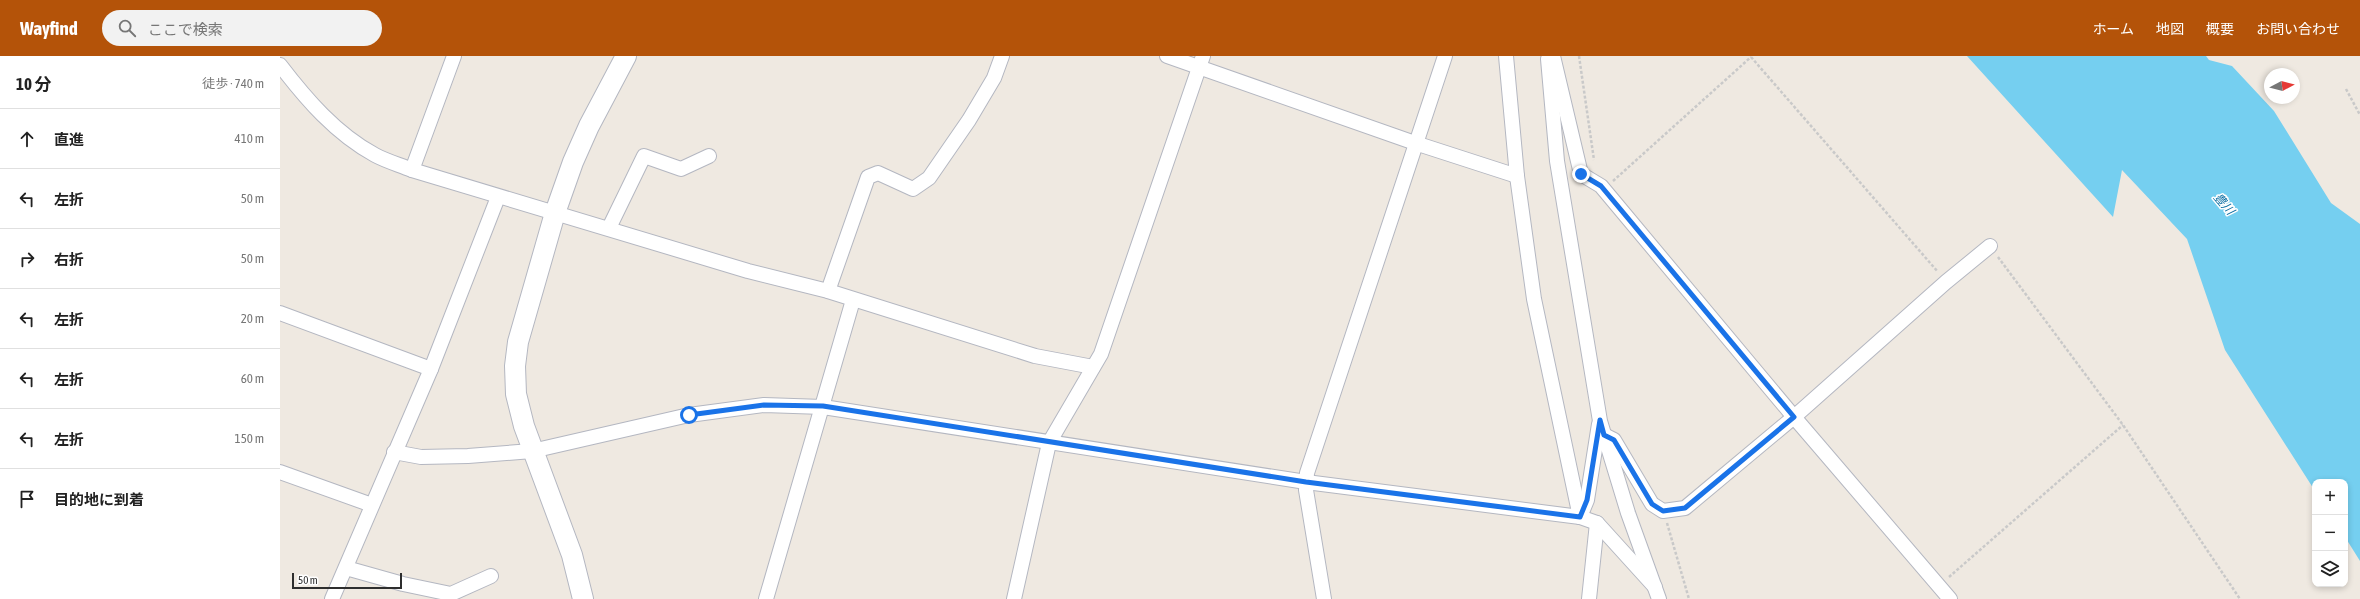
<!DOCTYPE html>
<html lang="ja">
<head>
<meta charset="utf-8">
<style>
	:root { --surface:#fff; --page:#f2f2f2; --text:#222; --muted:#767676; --line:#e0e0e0; --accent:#b45309 }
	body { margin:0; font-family:"Asap Condensed","Noto Sans JP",sans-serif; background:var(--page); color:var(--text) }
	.controls { position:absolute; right:12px; bottom:12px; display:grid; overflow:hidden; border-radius:8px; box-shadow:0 2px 6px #0003 }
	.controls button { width:36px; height:36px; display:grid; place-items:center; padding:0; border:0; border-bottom:1px solid var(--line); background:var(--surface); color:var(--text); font:20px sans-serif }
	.compass { position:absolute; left:1984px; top:12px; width:36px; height:36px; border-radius:50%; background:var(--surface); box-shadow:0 2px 6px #0003; rotate:83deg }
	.scale { position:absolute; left:12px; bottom:10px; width:110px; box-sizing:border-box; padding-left:4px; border:2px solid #2e2e2e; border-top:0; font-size:11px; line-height:14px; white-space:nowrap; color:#2e2e2e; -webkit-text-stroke:3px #fff; paint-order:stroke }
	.stop { position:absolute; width:12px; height:12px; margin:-9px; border:3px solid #1a73e8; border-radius:50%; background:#fff }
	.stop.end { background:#1a73e8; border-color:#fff; box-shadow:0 1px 4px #0008 }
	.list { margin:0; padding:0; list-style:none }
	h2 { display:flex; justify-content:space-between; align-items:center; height:52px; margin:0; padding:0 16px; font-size:17px }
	h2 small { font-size:13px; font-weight:400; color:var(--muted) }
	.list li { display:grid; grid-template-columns:26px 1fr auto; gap:12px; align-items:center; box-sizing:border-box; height:60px; padding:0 16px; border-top:1px solid var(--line) }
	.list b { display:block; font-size:15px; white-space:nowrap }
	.list em { font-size:13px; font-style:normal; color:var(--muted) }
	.icon { flex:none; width:22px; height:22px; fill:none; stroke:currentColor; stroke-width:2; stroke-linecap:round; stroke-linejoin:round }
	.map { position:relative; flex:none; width:2080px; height:543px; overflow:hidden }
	header { display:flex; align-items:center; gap:24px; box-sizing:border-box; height:56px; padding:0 20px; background:var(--accent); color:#fff }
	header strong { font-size:19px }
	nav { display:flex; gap:22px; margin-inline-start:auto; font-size:14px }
	.search { width:280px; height:36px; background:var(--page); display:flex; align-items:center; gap:10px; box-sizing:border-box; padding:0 14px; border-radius:22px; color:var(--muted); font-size:15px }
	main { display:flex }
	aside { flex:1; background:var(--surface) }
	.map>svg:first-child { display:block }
	.water { fill:#75cff0 }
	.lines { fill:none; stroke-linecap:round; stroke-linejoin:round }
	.street-casing { stroke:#b4b7c1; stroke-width:16 }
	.secondary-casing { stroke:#b4b7c1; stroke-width:22 }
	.path { stroke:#c9c9c9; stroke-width:2.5; stroke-dasharray:3 2; stroke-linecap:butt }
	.street { stroke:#fff; stroke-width:14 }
	.secondary { stroke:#fff; stroke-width:20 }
	.route { stroke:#1a73e8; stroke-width:5 }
	.labels { text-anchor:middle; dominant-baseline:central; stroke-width:3; stroke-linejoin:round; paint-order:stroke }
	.water-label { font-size:12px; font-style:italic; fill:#0d6fa3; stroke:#fff }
</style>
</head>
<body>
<header>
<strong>Wayfind</strong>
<div class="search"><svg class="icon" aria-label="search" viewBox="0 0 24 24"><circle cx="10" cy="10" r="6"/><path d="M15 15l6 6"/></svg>ここで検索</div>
<nav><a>ホーム</a><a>地図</a><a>概要</a><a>お問い合わせ</a></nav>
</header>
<main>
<aside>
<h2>10 分<small>徒歩 · 740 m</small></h2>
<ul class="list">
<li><svg class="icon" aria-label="ahead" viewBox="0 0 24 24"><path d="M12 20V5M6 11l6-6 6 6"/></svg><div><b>直進</b></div><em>410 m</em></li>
<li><svg class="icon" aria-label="left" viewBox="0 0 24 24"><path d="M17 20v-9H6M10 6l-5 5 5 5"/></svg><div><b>左折</b></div><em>50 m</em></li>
<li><svg class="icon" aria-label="right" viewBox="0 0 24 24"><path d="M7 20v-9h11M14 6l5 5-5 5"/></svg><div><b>右折</b></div><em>50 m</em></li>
<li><svg class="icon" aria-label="left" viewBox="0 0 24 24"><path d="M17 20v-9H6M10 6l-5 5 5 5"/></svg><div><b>左折</b></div><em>20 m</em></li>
<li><svg class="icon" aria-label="left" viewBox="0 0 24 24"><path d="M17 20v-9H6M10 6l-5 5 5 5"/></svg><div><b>左折</b></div><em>60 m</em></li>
<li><svg class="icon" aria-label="left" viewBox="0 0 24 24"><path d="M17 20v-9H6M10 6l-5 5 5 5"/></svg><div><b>左折</b></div><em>150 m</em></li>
<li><svg class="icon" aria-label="arrive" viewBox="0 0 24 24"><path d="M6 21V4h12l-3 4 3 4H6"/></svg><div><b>目的地に到着</b></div></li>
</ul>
</aside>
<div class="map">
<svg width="2080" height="543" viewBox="0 0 2080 543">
	<rect width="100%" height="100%" fill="#efe9e1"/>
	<path class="water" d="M 1687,0 L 1926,0 L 1929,4 L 1952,10 L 1994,55 L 2051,147 L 2080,168 L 2080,505 L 2065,481 L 2065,426 L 2035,426 L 2035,435 L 1945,294 L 1907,183 L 1842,114 L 1833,161 Z"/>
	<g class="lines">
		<defs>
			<g id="street">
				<path d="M 887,0 L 1135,87 L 1237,120"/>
				<path d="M 1226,0 L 1237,120 L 1254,243 L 1300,461"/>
				<path d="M 1273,0 L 1301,118 L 1321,130 L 1514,361 L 1670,543"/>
				<path d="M 1268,3 L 1277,105 L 1320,365 L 1348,457 L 1379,543"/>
				<path d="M 0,9 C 26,43 56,78 95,99 C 106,105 120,109 132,114 L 468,215 L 548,235 L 755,300 L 813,311"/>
				<path d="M 132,114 L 174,0"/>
				<path d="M 329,172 L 364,100 L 401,113 L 429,100"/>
				<path d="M 548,235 L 588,121 L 598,117 L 633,133 L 649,122 L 689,64 L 714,22 L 722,0"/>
				<path d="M 0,257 L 151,313"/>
				<path d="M 1324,379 L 1334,384 L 1372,448 L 1383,455 L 1405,452 L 1514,361 L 1666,226 L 1710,190"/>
				<path d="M 114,396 L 141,401 L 188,400 L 252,395 L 409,359 L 484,349 L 543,351 L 1026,426 L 1300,461 L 1317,467 L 1375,531"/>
				<path d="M 0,416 L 92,449"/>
				<path d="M 1300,461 L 1307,444 L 1319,368"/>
				<path d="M 66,512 L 123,528 L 171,538 L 211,520"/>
				<path d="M 52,543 L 151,313 L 218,141"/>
				<path d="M 486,543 L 573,244"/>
				<path d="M 734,543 L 769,387 L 821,298 L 923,0"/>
				<path d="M 1044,543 L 1026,434 L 1027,417 L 1165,0"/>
				<path d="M 1309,543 L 1317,467"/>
			</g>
			<path id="secondary" d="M 303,543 L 292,499 L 244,370 L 236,338 L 235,310 L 238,286 L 275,157 L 293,106 L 309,70 L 346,0"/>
		</defs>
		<use href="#street" class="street-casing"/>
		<use href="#secondary" class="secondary-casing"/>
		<g class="path">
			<path d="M 1299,0 L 1314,104"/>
			<path d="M 1471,1 L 1658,216"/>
			<path d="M 2066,33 L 2080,59"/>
			<path d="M 1333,125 L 1471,1"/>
			<path d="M 1718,201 L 1843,369 L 1960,543"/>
			<path d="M 1387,467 L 1409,543"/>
			<path d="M 1669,521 L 1843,369"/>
		</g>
		<use href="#street" class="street"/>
		<use href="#secondary" class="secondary"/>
	</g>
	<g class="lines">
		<path class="route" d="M 409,359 L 484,349 L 543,350 L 1026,426 L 1300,461 L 1307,444 L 1320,364 L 1324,379 L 1334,384 L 1372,448 L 1383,455 L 1405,452 L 1514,361 L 1321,130 L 1301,118"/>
	</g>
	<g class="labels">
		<g class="water-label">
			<text transform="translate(1944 148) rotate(49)">豊川</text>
		</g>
	</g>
</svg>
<div class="controls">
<button>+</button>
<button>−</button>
<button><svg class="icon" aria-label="layers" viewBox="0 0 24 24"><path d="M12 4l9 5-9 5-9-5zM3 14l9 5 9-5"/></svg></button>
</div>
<svg class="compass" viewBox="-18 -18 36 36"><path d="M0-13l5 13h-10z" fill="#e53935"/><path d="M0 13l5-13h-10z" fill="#767676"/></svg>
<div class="scale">50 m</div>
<div class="stop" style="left:409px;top:359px"></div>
<div class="stop end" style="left:1301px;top:118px"></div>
</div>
</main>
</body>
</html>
